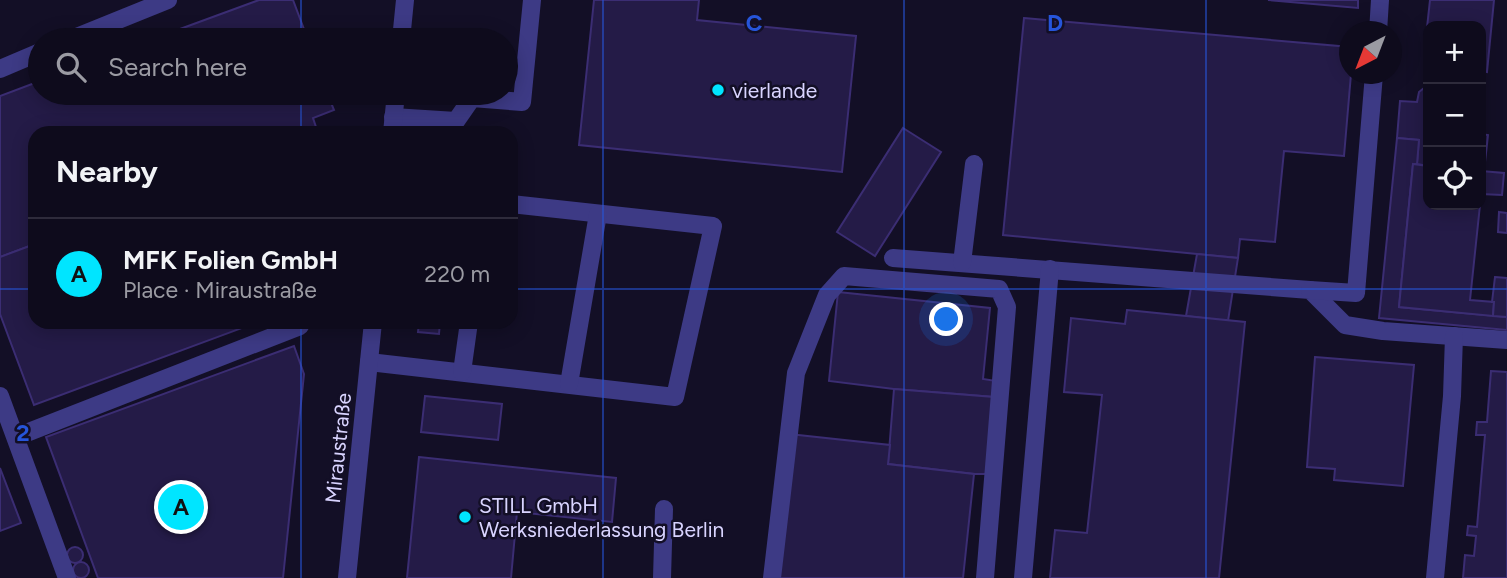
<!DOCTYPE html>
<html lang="en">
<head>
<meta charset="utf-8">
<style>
	:root { --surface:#0e0b1c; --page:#1c1929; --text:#f1f3f6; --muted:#9b9ba3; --line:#2e2b3b; --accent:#00e5ff }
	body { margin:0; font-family:Figtree,sans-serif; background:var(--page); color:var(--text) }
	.controls { position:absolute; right:21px; top:21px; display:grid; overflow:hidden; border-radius:14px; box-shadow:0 4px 18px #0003 }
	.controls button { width:63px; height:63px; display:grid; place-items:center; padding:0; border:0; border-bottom:2px solid var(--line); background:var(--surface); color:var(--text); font:35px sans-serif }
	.compass { position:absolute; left:1339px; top:21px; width:63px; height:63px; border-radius:50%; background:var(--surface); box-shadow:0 4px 18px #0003; rotate:222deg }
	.you { position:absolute; left:947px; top:320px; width:24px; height:24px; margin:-18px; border:5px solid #fff; border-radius:50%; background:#1a73e8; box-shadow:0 0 0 10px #1a73e833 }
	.badge { display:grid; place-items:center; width:46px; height:46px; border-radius:50%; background:var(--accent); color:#111; font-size:23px; font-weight:700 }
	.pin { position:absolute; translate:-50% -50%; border:4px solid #fff; box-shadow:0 2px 7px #0006 }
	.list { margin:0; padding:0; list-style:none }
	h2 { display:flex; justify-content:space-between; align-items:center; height:91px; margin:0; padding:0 28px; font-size:30px }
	h2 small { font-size:23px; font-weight:400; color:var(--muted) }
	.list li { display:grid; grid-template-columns:46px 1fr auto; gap:21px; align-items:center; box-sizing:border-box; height:112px; padding:0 28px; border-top:2px solid var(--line) }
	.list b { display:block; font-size:26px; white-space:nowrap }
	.list p { margin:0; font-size:23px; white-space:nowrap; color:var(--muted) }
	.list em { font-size:23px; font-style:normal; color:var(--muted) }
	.icon { flex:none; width:38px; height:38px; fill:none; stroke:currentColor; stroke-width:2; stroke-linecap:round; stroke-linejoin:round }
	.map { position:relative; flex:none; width:1507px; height:578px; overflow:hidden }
	.search { position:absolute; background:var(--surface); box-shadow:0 4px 18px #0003; left:28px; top:28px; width:490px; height:77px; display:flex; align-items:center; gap:18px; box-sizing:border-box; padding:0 24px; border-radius:38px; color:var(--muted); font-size:26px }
	.panel { position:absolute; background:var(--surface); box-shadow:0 4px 18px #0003; left:28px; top:126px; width:490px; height:203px; border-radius:21px }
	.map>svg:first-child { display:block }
	.building { fill:#241b47; stroke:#3b2d73; stroke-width:2 }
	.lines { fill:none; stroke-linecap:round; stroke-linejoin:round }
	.minor { stroke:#3d3a85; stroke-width:18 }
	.grid { fill:none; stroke:#2655da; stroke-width:2; stroke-opacity:0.55 }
	.poi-dot { fill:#00e5ff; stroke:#130f26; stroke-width:2.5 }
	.labels { text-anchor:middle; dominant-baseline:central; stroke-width:5; stroke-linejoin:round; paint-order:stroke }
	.poi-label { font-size:21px; fill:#d9d4ff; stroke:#130f26; text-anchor:start }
	.street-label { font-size:21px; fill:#d9d4ff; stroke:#130f26 }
	.grid-label { font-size:23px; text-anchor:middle; font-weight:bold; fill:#2655da; stroke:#130f26; stroke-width:5; stroke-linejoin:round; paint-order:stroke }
</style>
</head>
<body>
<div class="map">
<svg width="1507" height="578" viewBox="0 0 1507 578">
	<rect width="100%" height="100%" fill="#130f26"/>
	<g class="building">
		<path d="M 259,0 L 293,0 L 308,40 L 150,40 Z"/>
		<path d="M 594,0 L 699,0 L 697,20 L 856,36 L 842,172 L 579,145 Z"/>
		<path d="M 1268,0 L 1358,0 L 1358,8 Z"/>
		<path d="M 1430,0 L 1494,0 L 1487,72 L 1481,71 L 1481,26 L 1428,26 L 1428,37 L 1426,37 Z"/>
		<path d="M 1024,18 L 1350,47 L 1350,74 L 1351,74 L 1344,156 L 1284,151 L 1275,242 L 1240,239 L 1238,258 L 1003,235 Z"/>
		<path d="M 40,81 L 40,93 L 327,93 L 334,110 L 313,118 L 318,133 L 35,133 L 35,244 L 0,257 L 0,96 Z"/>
		<path d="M 1424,88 L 1428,88 L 1428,166 L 1417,164 L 1419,140 L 1397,138 L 1400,101 L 1417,102 L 1419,92 Z"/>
		<path d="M 903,128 L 941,152 L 875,256 L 837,232 Z"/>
		<path d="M 1481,134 L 1488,135 L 1484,171 L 1481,171 Z"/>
		<path d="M 1397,138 L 1419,140 L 1417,164 L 1413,164 L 1399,307 L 1507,317 L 1507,330 L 1379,318 Z"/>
		<path d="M 1413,164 L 1428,166 L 1428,205 L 1480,205 L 1470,300 L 1494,302 L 1493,316 L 1399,307 Z"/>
		<path d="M 1481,171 L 1504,173 L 1502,195 L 1481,194 Z"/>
		<path d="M 1499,212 L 1507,213 L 1507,233 L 1498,232 Z"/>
		<path d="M 35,244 L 35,322 L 258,322 L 34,405 L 0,314 L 0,257 Z"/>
		<path d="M 1197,254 L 1238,258 L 1228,321 L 1186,316 Z"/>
		<path d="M 1495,277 L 1507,278 L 1507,317 L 1493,316 L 1494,302 L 1492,302 Z"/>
		<path d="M 838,292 L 990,308 L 983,379 L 996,381 L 994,397 L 894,389 L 829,381 Z"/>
		<path d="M 1127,310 L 1245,322 L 1219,578 L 1050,578 L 1055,530 L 1087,533 L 1102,395 L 1064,392 L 1071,318 L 1125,324 Z"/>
		<path d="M 419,322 L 440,322 L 439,334 L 418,332 Z"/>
		<path d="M 294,346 L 304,374 L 283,578 L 98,578 L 46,437 Z"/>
		<path d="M 1315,357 L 1414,365 L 1403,486 L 1334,480 L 1335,469 L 1307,467 Z"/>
		<path d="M 1491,371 L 1507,372 L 1507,578 L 1463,578 L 1465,555 L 1474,556 L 1476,536 L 1467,535 L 1468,526 L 1477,527 L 1485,435 L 1476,435 L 1477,422 L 1487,422 Z"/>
		<path d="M 894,389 L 994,397 L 988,474 L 974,474 L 888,464 Z"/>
		<path d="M 425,396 L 502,404 L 498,440 L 421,432 Z"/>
		<path d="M 789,434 L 890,445 L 888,464 L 974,474 L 963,578 L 774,578 Z"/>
		<path d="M 419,457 L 616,478 L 612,522 L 517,512 L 511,578 L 407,578 Z"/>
		<path d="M 0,468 L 21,523 L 0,531 Z"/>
		<circle cx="75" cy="555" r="8"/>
		<circle cx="81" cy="570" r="8"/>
	</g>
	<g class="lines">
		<g class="minor">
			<path d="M 1378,32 L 1380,0"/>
			<path d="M 69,40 L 168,0"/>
			<path d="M 401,40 L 405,0"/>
			<path d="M 0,69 L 40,52"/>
			<path d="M 393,117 L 456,121 L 472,98 L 522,102 L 532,0"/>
			<path d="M 392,133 L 396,93"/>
			<path d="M 893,258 L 1310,290 L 1345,325 L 1383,331 L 1507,340"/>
			<path d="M 962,263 L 974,164"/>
			<path d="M 1310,290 L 1356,293 L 1374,74"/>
			<path d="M 369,362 L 675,397 L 713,226 L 511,204"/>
			<path d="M 462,372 L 469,322"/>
			<path d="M 569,384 L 598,214"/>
			<path d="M 0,396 L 67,578"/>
			<path d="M 16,437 L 300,326"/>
			<path d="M 347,578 L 373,322"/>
			<path d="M 662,578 L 664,509"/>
			<path d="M 772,578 L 796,373 L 827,295 L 844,276 L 999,289 L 1007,307 L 985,578"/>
			<path d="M 1023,578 L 1050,269"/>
			<path d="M 1435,578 L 1452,396 L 1454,336"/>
		</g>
	</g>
	<path class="grid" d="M 301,0 L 301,40M 603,0 L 603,578M 904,0 L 904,578M 1206,0 L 1206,578M 301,93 L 301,133M 0,289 L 35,289M 511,289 L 1507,289M 301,322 L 301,578"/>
	<g class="poi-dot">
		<circle cx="718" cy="90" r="7"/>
		<circle cx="465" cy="517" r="7"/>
	</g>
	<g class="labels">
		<g class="poi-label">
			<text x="732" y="90">vierlande</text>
			<text x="479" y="505">STILL GmbH<tspan x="479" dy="24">Werksniederlassung Berlin</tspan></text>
		</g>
		<g class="street-label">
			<text transform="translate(338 448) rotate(-84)">Miraustraße</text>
		</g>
	</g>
	<g class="grid-label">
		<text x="754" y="31">C</text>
		<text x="1055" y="31">D</text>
		<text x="23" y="441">2</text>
	</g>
</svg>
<div class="controls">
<button>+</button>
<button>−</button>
<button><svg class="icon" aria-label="locate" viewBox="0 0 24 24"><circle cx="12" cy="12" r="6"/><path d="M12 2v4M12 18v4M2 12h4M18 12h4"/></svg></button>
</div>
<svg class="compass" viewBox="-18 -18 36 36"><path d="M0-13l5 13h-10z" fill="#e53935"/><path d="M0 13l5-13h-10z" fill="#9b9ba3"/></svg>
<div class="you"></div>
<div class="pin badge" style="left:181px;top:507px">A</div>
<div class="search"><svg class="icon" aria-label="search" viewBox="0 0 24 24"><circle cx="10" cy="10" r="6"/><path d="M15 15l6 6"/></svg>Search here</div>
<section class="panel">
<h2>Nearby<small></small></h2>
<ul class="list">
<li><span class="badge">A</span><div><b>MFK Folien GmbH</b><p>Place · Miraustraße</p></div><em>220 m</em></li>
</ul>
</section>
</div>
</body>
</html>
